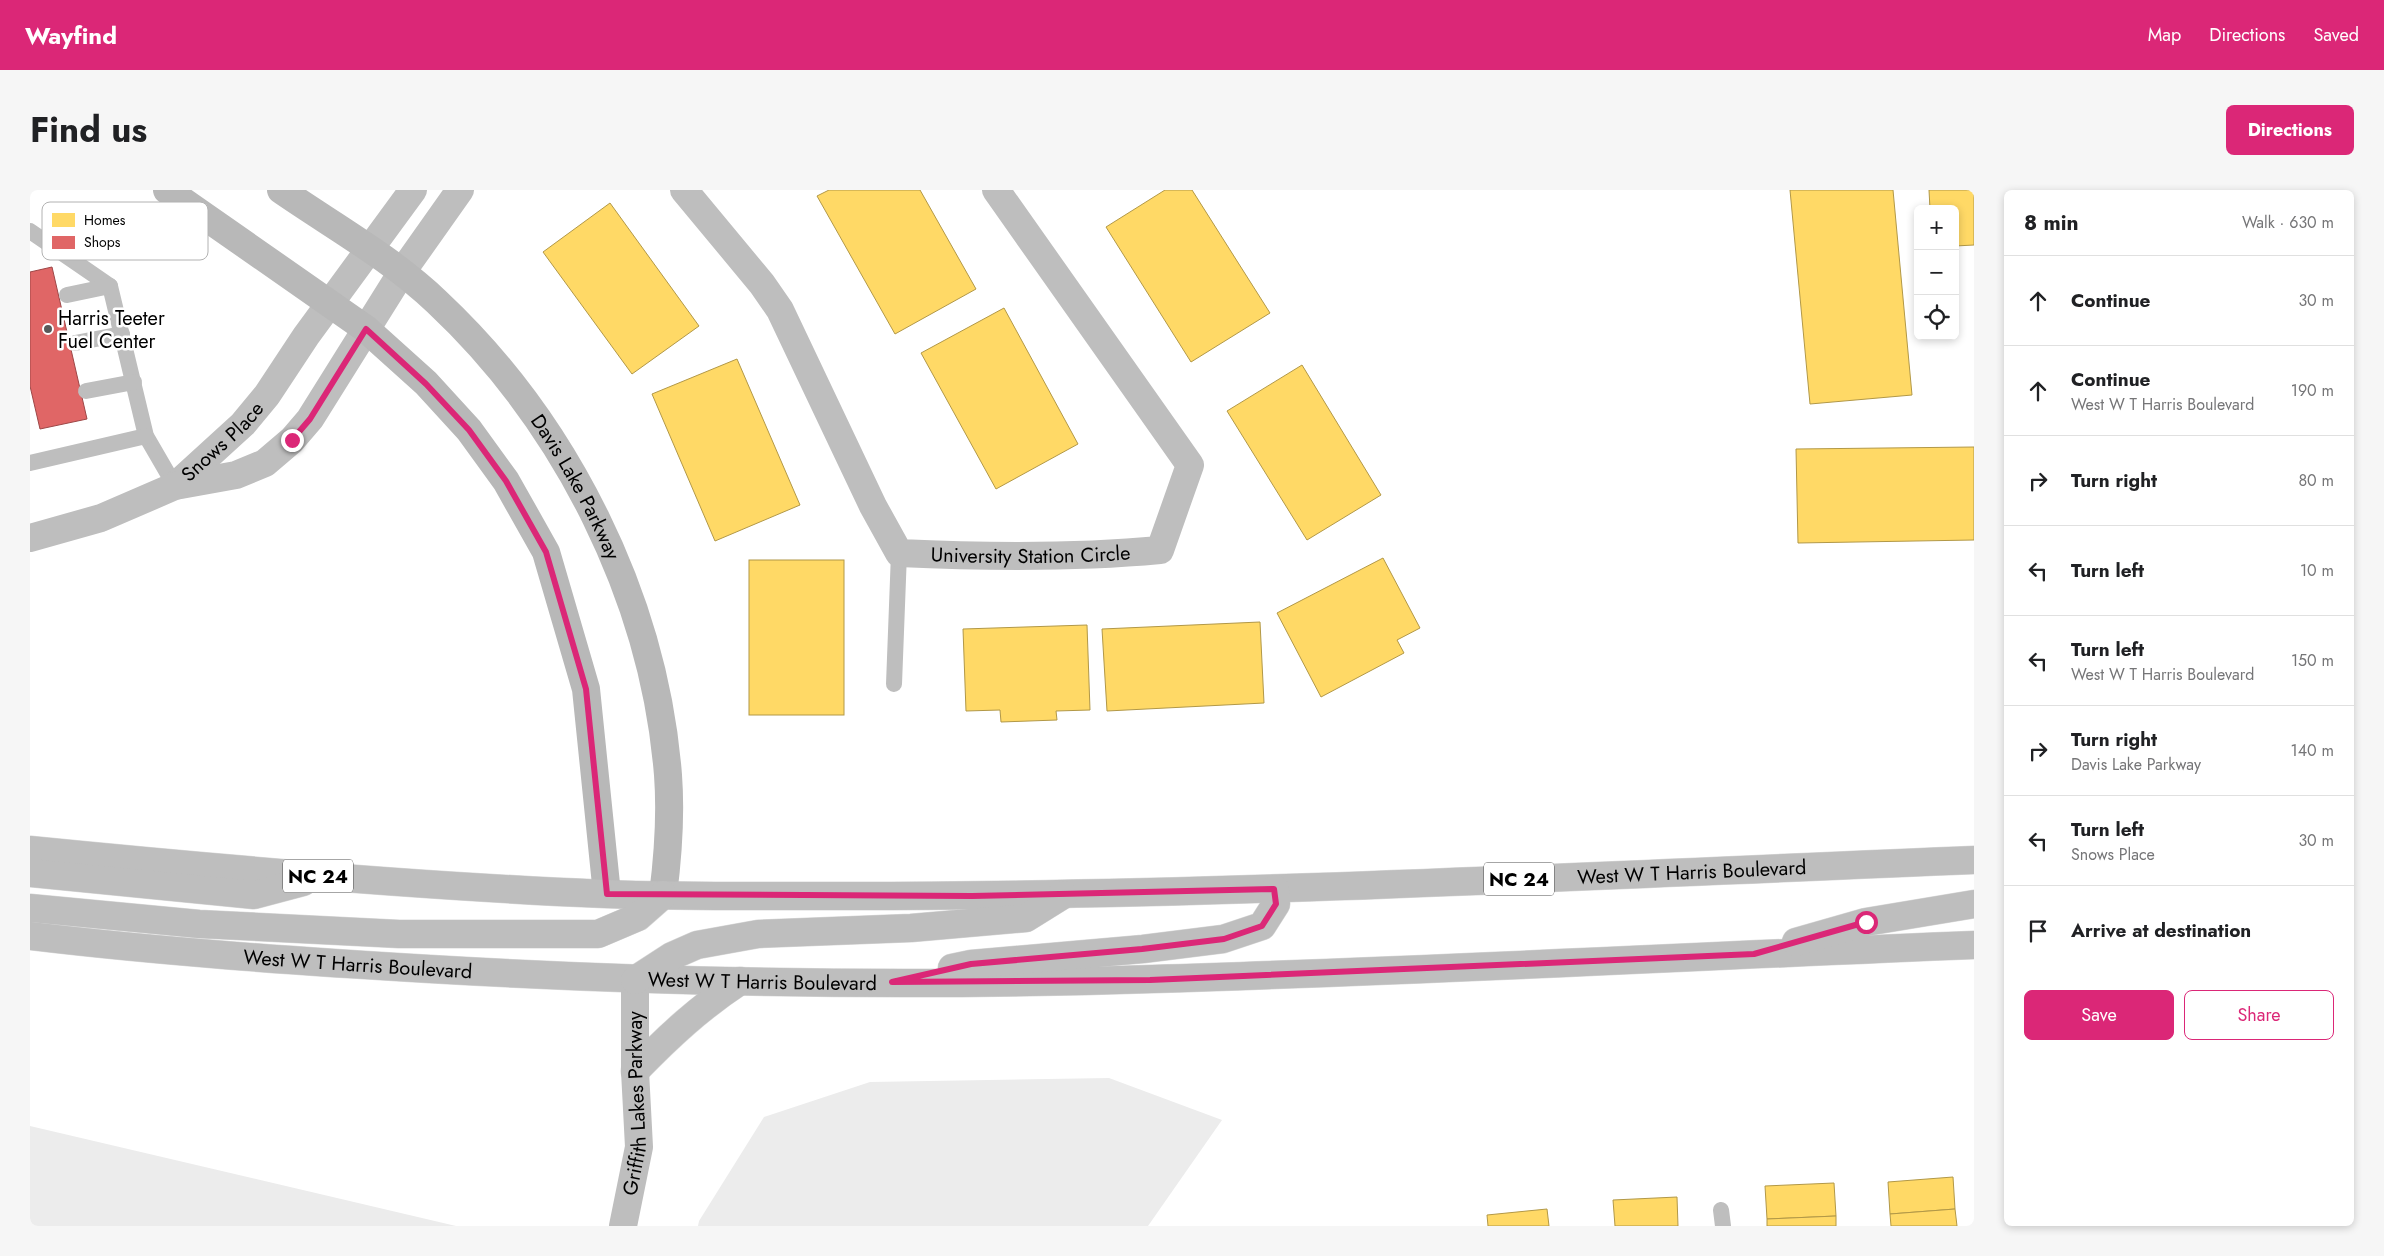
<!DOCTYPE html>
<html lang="en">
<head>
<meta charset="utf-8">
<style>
	:root { --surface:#fff; --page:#f6f6f6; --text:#202124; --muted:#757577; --line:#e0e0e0; --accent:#db2777 }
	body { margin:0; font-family:Jost,sans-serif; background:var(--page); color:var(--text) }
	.controls { position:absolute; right:15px; top:15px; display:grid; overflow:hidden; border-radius:8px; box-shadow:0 2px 8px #0003 }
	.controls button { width:45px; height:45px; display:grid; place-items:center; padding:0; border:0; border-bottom:1px solid var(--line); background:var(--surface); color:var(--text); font:25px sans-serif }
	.stop { position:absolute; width:15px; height:15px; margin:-11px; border:4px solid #db2777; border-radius:50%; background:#fff }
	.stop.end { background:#db2777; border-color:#fff; box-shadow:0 1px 5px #0008 }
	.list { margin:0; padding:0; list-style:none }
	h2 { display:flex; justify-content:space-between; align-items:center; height:65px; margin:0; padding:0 20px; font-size:21px }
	h2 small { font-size:16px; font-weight:400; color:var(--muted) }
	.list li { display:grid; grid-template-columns:32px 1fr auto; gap:15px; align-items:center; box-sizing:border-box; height:90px; padding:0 20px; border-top:1px solid var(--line) }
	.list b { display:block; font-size:19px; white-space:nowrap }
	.list p { margin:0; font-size:16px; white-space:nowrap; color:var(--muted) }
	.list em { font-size:16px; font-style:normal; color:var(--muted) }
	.actions { display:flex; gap:10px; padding:15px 20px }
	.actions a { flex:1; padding:11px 0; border:1px solid var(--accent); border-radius:8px; text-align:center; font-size:18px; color:var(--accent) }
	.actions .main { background:var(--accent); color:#fff }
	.icon { flex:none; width:28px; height:28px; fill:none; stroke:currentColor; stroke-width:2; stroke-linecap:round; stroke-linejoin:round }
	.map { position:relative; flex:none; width:1944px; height:1036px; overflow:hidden; border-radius:8px }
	header { display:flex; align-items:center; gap:30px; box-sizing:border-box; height:70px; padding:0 25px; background:var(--accent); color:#fff }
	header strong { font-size:24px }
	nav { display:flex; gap:28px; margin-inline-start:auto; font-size:18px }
	.intro { display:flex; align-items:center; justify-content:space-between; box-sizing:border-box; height:120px; padding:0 30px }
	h1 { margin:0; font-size:35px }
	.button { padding:12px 22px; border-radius:8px; background:var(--accent); color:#fff; font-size:18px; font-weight:700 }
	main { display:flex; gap:30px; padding:0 30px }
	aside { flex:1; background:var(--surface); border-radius:8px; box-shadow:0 2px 8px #0003 }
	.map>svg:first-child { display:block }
	.green { fill:#ececec }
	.homes { fill:#ffd966; stroke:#b29847 }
	.shops { fill:#e06666; stroke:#9d4747 }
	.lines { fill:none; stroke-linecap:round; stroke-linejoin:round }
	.primary-casing { stroke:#dbdbdb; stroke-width:29 }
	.lane { stroke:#bebebe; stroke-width:16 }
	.street { stroke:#bebebe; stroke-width:28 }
	.secondary { stroke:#b8b8b8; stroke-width:28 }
	.primary { stroke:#bebebe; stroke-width:28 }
	.route { stroke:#db2777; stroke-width:6 }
	.poi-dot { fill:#595959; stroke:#fff; stroke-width:2 }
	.labels { text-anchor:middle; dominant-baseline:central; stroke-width:5; stroke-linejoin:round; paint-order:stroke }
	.shield { fill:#fff; stroke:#4c4c4c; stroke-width:1 }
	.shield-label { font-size:19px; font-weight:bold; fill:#000 }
	.poi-label { font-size:20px; fill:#000; stroke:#fff; text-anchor:start }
	.street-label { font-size:20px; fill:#000; stroke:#fff }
	.key { fill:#fff; stroke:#b2b2b2; stroke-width:1 }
	.key-label { font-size:14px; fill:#000 }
</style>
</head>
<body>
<header>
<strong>Wayfind</strong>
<nav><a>Map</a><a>Directions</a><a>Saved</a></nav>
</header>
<div class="intro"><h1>Find us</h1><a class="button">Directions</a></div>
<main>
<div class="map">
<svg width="1944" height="1036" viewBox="0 0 1944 1036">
	<rect width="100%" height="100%" fill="#fff"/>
	<g class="green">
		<path d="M 1079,888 L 1192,930 L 1118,1036 L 668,1036 L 669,1031 L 734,927 L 840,892 Z"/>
		<path d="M 0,936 L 426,1036 L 0,1036 Z"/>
	</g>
	<g class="homes">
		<path d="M 799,0 L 890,0 L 946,99 L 865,144 L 787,6 Z"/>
		<path d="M 1135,0 L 1162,0 L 1240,123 L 1161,172 L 1076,37 Z"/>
		<path d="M 1760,0 L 1863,0 L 1882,205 L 1780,214 Z"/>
		<path d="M 1899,0 L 1944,0 L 1944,55 L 1925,56 L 1925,19 L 1900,19 Z"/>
		<path d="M 580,13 L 669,136 L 602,184 L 513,62 Z"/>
		<path d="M 974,118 L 1048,254 L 966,299 L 891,163 Z"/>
		<path d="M 707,169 L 770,315 L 685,351 L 622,204 Z"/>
		<path d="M 1272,175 L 1351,305 L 1277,350 L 1197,221 Z"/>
		<path d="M 1944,257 L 1944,350 L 1768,353 L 1766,259 Z"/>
		<path d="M 1353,368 L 1390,438 L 1367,450 L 1374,463 L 1291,507 L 1247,423 Z"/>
		<rect x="719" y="370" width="95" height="155"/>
		<path d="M 1230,432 L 1234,513 L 1077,521 L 1072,439 Z"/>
		<path d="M 1057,435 L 1060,520 L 1026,521 L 1027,530 L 971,532 L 970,520 L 936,521 L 933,439 Z"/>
		<path d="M 1923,987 L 1925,1019 L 1860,1024 L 1858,992 Z"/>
		<path d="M 1804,993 L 1806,1026 L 1737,1029 L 1735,996 Z"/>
		<path d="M 1647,1007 L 1648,1036 L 1585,1036 L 1583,1010 Z"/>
		<path d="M 1517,1019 L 1519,1036 L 1458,1036 L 1457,1025 Z"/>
		<path d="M 1925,1019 L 1927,1036 L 1861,1036 L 1860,1024 Z"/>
		<path d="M 1806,1026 L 1806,1036 L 1737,1036 L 1737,1029 Z"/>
	</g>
	<path class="shops" d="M 22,77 L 57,229 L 10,239 L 0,196 L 0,82 Z"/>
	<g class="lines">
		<defs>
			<g id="primary">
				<path id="s5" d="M 0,660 C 191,679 383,696 575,704 C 657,707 738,706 820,706 C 1195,706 1569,685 1944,670"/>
				<path d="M 0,683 L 224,705 L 273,692"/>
				<path d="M 0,718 L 169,734 L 369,744 L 568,744 L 608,727 L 633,705"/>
				<path id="s6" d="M 0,746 C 133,762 266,771 400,779 C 640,793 882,797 1123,789 C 1397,781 1670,766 1944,755"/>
				<path d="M 1766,752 L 1836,732 L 1944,714"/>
				<path d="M 922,778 L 941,774 L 1113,759 L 1193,749 L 1232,736 L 1246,714 L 1245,699"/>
				<path d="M 605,790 L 642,766 L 667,755 L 728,744 L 881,738 L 996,728 L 1033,705"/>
				<path d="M 605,881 C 639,846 669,818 710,791"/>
			</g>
		</defs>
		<use href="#primary" class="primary-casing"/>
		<g class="lane">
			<path d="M 0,41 L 80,96 L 116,246 L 145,296"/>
			<path d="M 37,105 L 80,96"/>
			<path d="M 45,153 L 92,144"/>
			<path d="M 56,201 L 104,192"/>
			<path d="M 0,273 L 116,246"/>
			<path d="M 864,494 L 869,363"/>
			<path d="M 1691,1020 L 1693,1036"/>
		</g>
		<g class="street">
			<path id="s1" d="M 654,0 L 732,94 L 750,120 L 843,316 L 869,363 C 956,367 1044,368 1130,360 L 1160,275 L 966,0"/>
			<path id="s2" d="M 145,296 L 213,234 L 237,205 L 276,146 L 383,0"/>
			<path d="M 0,348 L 71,328 L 145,296 L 206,285 L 235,273 L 262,250 L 280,229 L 372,82 L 430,0"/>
			<path id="s3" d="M 593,1036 L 609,957 L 605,881 L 605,790"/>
		</g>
		<g class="secondary">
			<path d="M 137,0 L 336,139 L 396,193 L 439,240 L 476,291 L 516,362 L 556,499 L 577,704"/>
			<path id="s4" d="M 251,0 C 303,36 361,68 407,112 C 536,233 624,408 638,585 C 641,625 638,666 633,705"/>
		</g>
		<use href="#primary" class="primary"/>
	</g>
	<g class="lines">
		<path class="route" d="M 262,250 L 280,229 L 336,139 L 396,194 L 439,240 L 476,291 L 516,362 L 556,499 L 577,704 L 942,706 L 1244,699 L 1246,714 L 1232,736 L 1194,749 L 1112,759 L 941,774 L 862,792 L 1120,790 L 1724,764 L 1836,732"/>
	</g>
	<circle class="poi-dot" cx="18" cy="139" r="5"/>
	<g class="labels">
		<g class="shield">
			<rect x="253" y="669.5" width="70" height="33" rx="4"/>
			<rect x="1454" y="672.5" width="70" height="33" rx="4"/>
		</g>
		<g class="shield-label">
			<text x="288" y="686">NC 24</text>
			<text x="1489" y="689">NC 24</text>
		</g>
		<g class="poi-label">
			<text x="28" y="128">Harris Teeter<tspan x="28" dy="23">Fuel Center</tspan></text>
		</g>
		<g class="street-label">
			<text stroke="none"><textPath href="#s2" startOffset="65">Snows Place</textPath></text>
			<text stroke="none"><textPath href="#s4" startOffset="425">Davis Lake Parkway</textPath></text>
			<text stroke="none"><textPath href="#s1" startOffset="556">University Station Circle</textPath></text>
			<text stroke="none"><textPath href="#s5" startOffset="1664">West W T Harris Boulevard</textPath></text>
			<text stroke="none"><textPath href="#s6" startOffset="329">West W T Harris Boulevard</textPath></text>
			<text stroke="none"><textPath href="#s6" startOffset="734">West W T Harris Boulevard</textPath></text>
			<text stroke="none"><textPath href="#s3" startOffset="124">Griffith Lakes Parkway</textPath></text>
		</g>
	</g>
	<rect x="12" y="12" width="166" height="58" rx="8" class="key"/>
	<rect x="22" y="23" width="23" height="14" fill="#ffd966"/>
	<rect x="22" y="46" width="23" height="13" fill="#e06666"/>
	<g class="key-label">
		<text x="54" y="35">Homes</text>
		<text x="54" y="57">Shops</text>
	</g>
</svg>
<div class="controls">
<button>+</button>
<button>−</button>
<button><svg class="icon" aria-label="locate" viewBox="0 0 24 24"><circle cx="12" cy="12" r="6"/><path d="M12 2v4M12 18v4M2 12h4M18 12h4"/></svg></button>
</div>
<div class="stop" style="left:1836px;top:732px"></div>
<div class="stop end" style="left:262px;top:250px"></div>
</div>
<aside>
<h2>8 min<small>Walk · 630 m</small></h2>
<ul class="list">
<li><svg class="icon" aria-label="ahead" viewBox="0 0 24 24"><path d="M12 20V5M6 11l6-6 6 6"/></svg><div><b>Continue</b></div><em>30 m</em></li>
<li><svg class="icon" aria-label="ahead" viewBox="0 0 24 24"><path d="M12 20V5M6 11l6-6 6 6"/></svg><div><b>Continue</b><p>West W T Harris Boulevard</p></div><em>190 m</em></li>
<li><svg class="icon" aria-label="right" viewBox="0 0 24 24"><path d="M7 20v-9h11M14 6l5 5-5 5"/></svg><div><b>Turn right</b></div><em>80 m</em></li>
<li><svg class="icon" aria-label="left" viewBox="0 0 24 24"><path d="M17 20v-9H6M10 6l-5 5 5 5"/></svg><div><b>Turn left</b></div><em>10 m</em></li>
<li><svg class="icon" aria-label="left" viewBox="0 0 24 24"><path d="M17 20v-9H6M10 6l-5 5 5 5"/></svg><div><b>Turn left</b><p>West W T Harris Boulevard</p></div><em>150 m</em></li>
<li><svg class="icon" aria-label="right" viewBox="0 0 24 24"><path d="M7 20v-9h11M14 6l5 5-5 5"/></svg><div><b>Turn right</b><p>Davis Lake Parkway</p></div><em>140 m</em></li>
<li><svg class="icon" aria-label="left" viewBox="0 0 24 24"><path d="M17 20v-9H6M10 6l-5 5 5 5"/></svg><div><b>Turn left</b><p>Snows Place</p></div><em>30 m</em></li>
<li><svg class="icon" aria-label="arrive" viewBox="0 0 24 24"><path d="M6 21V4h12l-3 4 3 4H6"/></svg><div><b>Arrive at destination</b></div></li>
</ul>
<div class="actions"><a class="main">Save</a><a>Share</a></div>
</aside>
</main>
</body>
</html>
